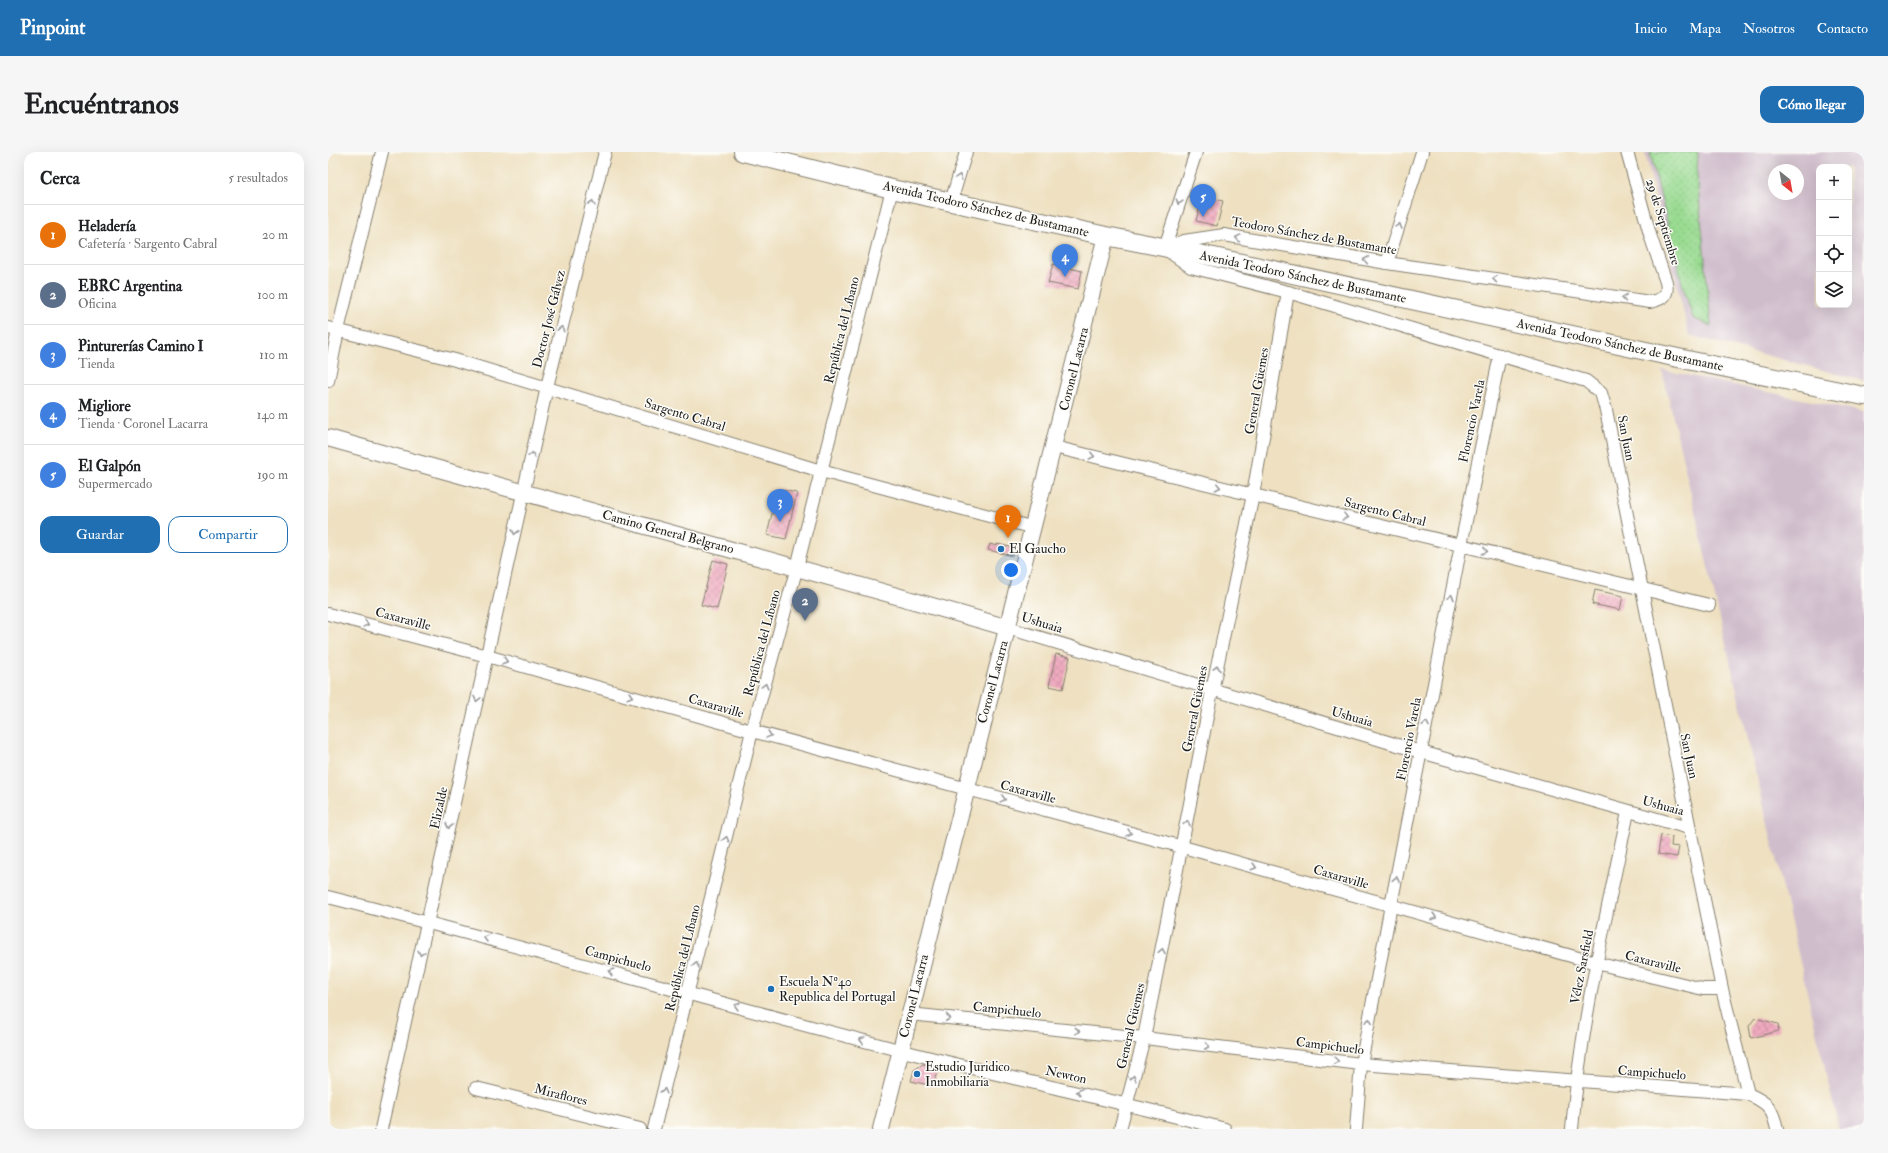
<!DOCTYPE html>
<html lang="es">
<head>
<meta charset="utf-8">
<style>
	:root { --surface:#fff; --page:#f6f6f6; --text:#202124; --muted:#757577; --line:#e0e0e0; --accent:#1f6fb2 }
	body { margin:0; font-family:"IM FELL Double Pica",serif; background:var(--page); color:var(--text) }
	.controls { position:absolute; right:12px; top:12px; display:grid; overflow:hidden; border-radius:8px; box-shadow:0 4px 16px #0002 }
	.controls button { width:36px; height:36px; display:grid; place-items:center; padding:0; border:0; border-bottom:1px solid var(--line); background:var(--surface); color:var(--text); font:20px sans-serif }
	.compass { position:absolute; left:1440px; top:12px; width:36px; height:36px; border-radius:50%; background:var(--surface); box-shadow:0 4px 16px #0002; rotate:149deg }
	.you { position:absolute; left:683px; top:418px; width:14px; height:14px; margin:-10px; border:3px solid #fff; border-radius:50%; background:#1a73e8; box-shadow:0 0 0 6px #1a73e833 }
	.badge { display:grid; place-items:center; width:26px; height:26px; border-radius:50%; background:var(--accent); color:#fff; font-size:13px; font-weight:700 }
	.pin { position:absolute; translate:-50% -33px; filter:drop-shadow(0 1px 2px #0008) }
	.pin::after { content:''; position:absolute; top:21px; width:14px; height:12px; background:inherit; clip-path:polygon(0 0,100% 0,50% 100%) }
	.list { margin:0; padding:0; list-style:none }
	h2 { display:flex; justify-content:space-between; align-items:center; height:52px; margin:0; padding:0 16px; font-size:17px }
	h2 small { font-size:13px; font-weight:400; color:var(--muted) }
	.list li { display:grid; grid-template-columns:26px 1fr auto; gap:12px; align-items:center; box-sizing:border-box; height:60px; padding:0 16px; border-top:1px solid var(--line) }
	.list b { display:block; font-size:15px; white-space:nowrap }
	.list p { margin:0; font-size:13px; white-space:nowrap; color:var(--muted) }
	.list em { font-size:13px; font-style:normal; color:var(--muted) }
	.actions { display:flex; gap:8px; padding:12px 16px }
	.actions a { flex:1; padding:9px 0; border:1px solid var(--accent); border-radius:12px; text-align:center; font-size:14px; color:var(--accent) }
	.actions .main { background:var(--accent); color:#fff }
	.icon { flex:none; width:22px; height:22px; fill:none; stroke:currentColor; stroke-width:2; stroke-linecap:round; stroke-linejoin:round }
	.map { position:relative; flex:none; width:1536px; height:977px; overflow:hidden; border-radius:12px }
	header { display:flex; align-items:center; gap:24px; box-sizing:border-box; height:56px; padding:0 20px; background:var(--accent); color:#fff }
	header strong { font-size:19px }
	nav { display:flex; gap:22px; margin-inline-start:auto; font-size:14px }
	.intro { display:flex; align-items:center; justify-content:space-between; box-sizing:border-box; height:96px; padding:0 24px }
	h1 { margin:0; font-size:28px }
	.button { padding:10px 18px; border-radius:12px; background:var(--accent); color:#fff; font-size:14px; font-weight:700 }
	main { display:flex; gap:24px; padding:0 24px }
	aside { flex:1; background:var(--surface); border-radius:12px; box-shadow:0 4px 16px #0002 }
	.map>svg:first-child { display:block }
	.industrial { fill:#d0bdcc; fill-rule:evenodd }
	.grass { fill:url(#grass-dots); stroke:#5b7c57 }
	.building { fill:url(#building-cross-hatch) }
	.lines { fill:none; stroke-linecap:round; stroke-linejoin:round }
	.street-casing { stroke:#857e6e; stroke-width:14 }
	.secondary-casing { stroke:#857e6e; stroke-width:18 }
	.primary-casing { stroke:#857e6e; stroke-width:20 }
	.street { stroke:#fff; stroke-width:12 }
	.secondary { stroke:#fff; stroke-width:16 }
	.primary { stroke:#fff; stroke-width:18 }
	.oneway { stroke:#999 }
	.poi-dot { fill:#1f6fb2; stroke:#fdfcf7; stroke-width:1.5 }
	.labels { text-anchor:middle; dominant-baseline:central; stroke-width:3; stroke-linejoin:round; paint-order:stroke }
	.street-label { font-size:13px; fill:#1c1c1c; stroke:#fdfcf7 }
	.poi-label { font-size:13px; fill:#1c1c1c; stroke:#fdfcf7; text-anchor:start }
</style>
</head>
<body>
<header>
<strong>Pinpoint</strong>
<nav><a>Inicio</a><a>Mapa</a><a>Nosotros</a><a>Contacto</a></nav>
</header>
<div class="intro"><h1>Encuéntranos</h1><a class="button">Cómo llegar</a></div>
<main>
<aside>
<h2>Cerca<small>5 resultados</small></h2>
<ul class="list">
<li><span class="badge" style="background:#e8710a">1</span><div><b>Heladería</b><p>Cafetería · Sargento Cabral</p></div><em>20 m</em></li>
<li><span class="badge" style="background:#5c6f8a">2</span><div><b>EBRC Argentina</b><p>Oficina</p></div><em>100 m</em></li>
<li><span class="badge" style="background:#3f7fe0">3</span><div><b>Pinturerías Camino I</b><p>Tienda</p></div><em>110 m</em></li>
<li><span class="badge" style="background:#3f7fe0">4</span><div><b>Migliore</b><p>Tienda · Coronel Lacarra</p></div><em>140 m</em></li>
<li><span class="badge" style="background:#3f7fe0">5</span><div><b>El Galpón</b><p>Supermercado</p></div><em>190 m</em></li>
</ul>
<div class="actions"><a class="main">Guardar</a><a>Compartir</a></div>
</aside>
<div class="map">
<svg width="1536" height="977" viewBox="0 0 1536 977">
	<defs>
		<pattern id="grass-dots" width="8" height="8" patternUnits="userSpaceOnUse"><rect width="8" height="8" fill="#9adb92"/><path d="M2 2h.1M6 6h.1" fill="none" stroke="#84bb7d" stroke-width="1.8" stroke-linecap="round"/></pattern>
		<pattern id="building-cross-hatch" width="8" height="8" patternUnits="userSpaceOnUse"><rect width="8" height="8" fill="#f0aac0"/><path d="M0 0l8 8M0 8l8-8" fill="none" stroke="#cd92a4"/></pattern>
	</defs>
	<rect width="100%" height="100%" fill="#fdfcf7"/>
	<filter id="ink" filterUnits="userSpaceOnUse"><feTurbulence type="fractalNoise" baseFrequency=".025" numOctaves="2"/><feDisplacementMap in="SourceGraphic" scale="8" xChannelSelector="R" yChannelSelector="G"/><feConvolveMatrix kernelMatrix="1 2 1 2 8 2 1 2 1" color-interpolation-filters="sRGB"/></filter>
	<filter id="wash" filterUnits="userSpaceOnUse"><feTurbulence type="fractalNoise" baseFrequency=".012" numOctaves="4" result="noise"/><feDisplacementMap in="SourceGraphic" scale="16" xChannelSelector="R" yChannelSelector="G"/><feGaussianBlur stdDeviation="0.9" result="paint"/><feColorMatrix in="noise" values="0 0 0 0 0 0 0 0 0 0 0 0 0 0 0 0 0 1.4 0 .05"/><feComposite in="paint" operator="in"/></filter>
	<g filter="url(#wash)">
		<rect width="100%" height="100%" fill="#eee0c0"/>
		<g class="industrial">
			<path d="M 1317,0 L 1536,0 L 1536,229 L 1361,183 ZM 1491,15 L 1521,15 L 1521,153 L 1491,153 ZM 1446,18 L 1470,18 L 1470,42 L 1446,42 Z"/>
			<path d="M 1334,218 L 1536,260 L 1536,977 L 1511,977 Z"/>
		</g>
		<path class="grass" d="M 1322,0 L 1370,0 L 1369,24 L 1383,174 L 1365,166 L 1354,131 Z"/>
		<g id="blocks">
			<g class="building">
				<path d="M 874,44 L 895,49 L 889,74 L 868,69 Z"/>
				<path d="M 725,112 L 754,119 L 750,137 L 720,131 Z"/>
				<path d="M 450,337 L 469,341 L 458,387 L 439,383 Z"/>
				<path d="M 662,392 L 669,394 L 669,392 L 687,396 L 685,404 L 660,398 Z"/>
				<path d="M 385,408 L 400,412 L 389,457 L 373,453 Z"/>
				<path d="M 1267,438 L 1295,444 L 1292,458 L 1264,452 Z"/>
				<path d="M 728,502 L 742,505 L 735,537 L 721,534 Z"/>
				<path d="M 1333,683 L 1344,685 L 1343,694 L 1351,695 L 1349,705 L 1330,702 Z"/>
				<path d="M 1427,866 L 1450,872 L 1451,879 L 1423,886 L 1421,874 Z"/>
				<path d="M 595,912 L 610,916 L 605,934 L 583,929 L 586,918 Z"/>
			</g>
		</g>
	</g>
	<g filter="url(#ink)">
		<use href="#blocks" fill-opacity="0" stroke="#857e6e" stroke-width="1"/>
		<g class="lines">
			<defs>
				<g id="street">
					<path d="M 623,50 L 638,0"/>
					<path d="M 837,95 L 868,0"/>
					<path d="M 839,95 L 856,89 L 896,83 L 1059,111 L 1322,150 C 1335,147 1341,144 1338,130 L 1323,86 L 1299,0"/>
					<path d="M 839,98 L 863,115 L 960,140 L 1258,229 L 1273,241 L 1278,258 L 1394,837 L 1420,942 C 1440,951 1444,955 1449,977"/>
					<path d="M 1059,111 L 1094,0"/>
					<path d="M 0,176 L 127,208 L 493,319 L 706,376"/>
					<path d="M 0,229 L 10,178 L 54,0"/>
					<path d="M 726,295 L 1381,453"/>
					<path d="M 0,462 L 159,504 L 424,579 L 855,695 L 1268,811 L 1375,837 L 1394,837"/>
					<path d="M 680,476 L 1093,600 L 1361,676"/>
					<path d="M 0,745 C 191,793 380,849 571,898 C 680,926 789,949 897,977"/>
					<path d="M 581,862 L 816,886 L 1033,912 L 1420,942"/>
					<path d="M 148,936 L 312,977"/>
					<path d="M 53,977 L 219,235 L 277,0"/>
					<path d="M 326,977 L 424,579 L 469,415 L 564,37"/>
					<path d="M 792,977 L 816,886 L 884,539 L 925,343 L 960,140"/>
					<path d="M 1028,977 L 1033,912 L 1063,753 L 1133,393 L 1172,203"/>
					<path d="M 1244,977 C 1253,870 1278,765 1300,660"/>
				</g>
				<g id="secondary">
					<path d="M 0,286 C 226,350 454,410 680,476"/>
					<path d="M 553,977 L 778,84"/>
				</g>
				<path id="primary" d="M 415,0 L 564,37 L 778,84 L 886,105 L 1364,209 L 1536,244"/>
			</defs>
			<use href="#street" class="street-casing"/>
			<use href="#secondary" class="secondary-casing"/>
			<use href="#primary" class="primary-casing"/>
			<use href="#street" class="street"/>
			<use href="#secondary" class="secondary"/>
			<use href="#primary" class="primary"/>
		</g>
		<defs><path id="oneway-chevron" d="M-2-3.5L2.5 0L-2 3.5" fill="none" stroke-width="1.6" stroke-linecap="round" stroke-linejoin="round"/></defs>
		<g class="oneway">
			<use href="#oneway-chevron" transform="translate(631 25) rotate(-73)"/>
			<use href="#oneway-chevron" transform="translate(851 50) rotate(108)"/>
			<use href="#oneway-chevron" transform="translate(264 51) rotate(-76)"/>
			<use href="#oneway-chevron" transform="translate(1071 74) rotate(-73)"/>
			<use href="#oneway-chevron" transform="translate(910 86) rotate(-170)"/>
			<use href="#oneway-chevron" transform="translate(1038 108) rotate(-170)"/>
			<use href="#oneway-chevron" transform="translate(1167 127) rotate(-172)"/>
			<use href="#oneway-chevron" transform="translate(1296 146) rotate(-172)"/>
			<use href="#oneway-chevron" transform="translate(233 177) rotate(-76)"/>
			<use href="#oneway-chevron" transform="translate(204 303) rotate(-77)"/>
			<use href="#oneway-chevron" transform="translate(764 304) rotate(13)"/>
			<use href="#oneway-chevron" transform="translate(890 335) rotate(13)"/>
			<use href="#oneway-chevron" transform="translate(1017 365) rotate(14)"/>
			<use href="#oneway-chevron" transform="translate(187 380) rotate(103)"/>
			<use href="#oneway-chevron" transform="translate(1157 399) rotate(14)"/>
			<use href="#oneway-chevron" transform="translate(1123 445) rotate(-79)"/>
			<use href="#oneway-chevron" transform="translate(38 472) rotate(15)"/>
			<use href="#oneway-chevron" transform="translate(177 509) rotate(16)"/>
			<use href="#oneway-chevron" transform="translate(889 516) rotate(-78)"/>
			<use href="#oneway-chevron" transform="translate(437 534) rotate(-75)"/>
			<use href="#oneway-chevron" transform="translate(302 544) rotate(16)"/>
			<use href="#oneway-chevron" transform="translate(149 547) rotate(102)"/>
			<use href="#oneway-chevron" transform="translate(1098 572) rotate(-79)"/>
			<use href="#oneway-chevron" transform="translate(441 583) rotate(15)"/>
			<use href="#oneway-chevron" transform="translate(675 647) rotate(15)"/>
			<use href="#oneway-chevron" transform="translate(859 671) rotate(-79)"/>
			<use href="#oneway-chevron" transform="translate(121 674) rotate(102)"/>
			<use href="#oneway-chevron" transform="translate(801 681) rotate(15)"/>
			<use href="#oneway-chevron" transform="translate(398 687) rotate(-76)"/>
			<use href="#oneway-chevron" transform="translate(926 715) rotate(16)"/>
			<use href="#oneway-chevron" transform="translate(1068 727) rotate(-79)"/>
			<use href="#oneway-chevron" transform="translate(1106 765) rotate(16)"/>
			<use href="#oneway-chevron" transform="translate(158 786) rotate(-165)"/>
			<use href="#oneway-chevron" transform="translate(834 799) rotate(-79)"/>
			<use href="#oneway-chevron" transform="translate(93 801) rotate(103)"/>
			<use href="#oneway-chevron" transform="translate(368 813) rotate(-76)"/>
			<use href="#oneway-chevron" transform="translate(283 820) rotate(-165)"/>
			<use href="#oneway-chevron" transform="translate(409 854) rotate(-165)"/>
			<use href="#oneway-chevron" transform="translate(620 866) rotate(6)"/>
			<use href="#oneway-chevron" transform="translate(1041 869) rotate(-80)"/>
			<use href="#oneway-chevron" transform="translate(749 879) rotate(6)"/>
			<use href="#oneway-chevron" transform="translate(534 888) rotate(-165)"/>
			<use href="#oneway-chevron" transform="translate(879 894) rotate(7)"/>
			<use href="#oneway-chevron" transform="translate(1008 909) rotate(7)"/>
			<use href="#oneway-chevron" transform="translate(805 926) rotate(-75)"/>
			<use href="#oneway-chevron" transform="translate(336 939) rotate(-76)"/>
			<use href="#oneway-chevron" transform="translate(751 940) rotate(-167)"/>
		</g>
	</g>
	<g class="poi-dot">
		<circle cx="673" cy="397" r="4"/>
		<circle cx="443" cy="837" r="4"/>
		<circle cx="589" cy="922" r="4"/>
	</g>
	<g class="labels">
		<g class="street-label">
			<text transform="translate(658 57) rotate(13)">Avenida Teodoro Sánchez de Bustamante</text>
			<text transform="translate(1335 70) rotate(73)">29 de Septiembre</text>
			<text transform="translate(986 84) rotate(10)">Teodoro Sánchez de Bustamante</text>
			<text transform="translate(975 125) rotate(12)">Avenida Teodoro Sánchez de Bustamante</text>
			<text transform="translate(221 167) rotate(-76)">Doctor José Gálvez</text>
			<text transform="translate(514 178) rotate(-76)">República del Líbano</text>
			<text transform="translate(1292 193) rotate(12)">Avenida Teodoro Sánchez de Bustamante</text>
			<text transform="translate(746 217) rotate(-76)">Coronel Lacarra</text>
			<text transform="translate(929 239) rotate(-80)">General Güemes</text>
			<text transform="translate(357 263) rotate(17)">Sargento Cabral</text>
			<text transform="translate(1144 269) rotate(-78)">Florencio Varela</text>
			<text transform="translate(1298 286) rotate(79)">San Juan</text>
			<text transform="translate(1057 360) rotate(14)">Sargento Cabral</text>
			<text transform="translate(340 380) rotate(15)">Camino General Belgrano</text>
			<text transform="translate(75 467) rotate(15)">Caxaraville</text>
			<text transform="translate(714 471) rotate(17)">Ushuaia</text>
			<text transform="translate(434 491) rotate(-75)">República del Líbano</text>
			<text transform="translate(665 530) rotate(-75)">Coronel Lacarra</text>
			<text transform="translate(388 554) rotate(16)">Caxaraville</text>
			<text transform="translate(867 557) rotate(-79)">General Güemes</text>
			<text transform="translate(1024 565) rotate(16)">Ushuaia</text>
			<text transform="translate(1081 587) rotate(-79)">Florencio Varela</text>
			<text transform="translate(1361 604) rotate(78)">San Juan</text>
			<text transform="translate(700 640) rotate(15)">Caxaraville</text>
			<text transform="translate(1335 654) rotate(15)">Ushuaia</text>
			<text transform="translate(111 656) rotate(-78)">Elizalde</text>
			<text transform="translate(1013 725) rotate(16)">Caxaraville</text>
			<text transform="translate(355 806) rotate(-76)">República del Líbano</text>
			<text transform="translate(290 807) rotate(15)">Campichuelo</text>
			<text transform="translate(1325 810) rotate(14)">Caxaraville</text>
			<text transform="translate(1254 815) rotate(-79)">Vélez Sarsfield</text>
			<text transform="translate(586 844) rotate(-76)">Coronel Lacarra</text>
			<text transform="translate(679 858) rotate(6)">Campichuelo</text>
			<text transform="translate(803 874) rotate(-77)">General Güemes</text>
			<text transform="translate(1002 894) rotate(7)">Campichuelo</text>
			<text transform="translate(1324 921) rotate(4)">Campichuelo</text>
			<text transform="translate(738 923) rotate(13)">Newton</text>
			<text transform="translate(233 943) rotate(14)">Miraflores</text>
		</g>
		<g class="poi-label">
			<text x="681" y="397">El Gaucho</text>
			<text x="451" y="830">Escuela Nº40<tspan x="451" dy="15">Republica del Portugal</tspan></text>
			<text x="597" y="915">Estudio Juridico<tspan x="597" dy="15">Inmobiliaria</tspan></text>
		</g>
	</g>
</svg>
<div class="controls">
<button>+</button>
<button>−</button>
<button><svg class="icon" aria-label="locate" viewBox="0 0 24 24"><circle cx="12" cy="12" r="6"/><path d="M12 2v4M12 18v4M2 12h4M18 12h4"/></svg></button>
<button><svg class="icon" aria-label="layers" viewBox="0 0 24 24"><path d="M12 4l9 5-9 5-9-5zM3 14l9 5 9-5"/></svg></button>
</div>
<svg class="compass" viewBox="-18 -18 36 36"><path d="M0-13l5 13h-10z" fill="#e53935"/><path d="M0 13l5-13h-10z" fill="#757577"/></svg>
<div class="you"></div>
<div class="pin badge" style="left:680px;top:386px;background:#e8710a">1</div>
<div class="pin badge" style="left:477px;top:469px;background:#5c6f8a">2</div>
<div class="pin badge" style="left:452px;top:370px;background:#3f7fe0">3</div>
<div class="pin badge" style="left:737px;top:125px;background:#3f7fe0">4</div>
<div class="pin badge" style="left:875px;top:65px;background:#3f7fe0">5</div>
</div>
</main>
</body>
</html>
